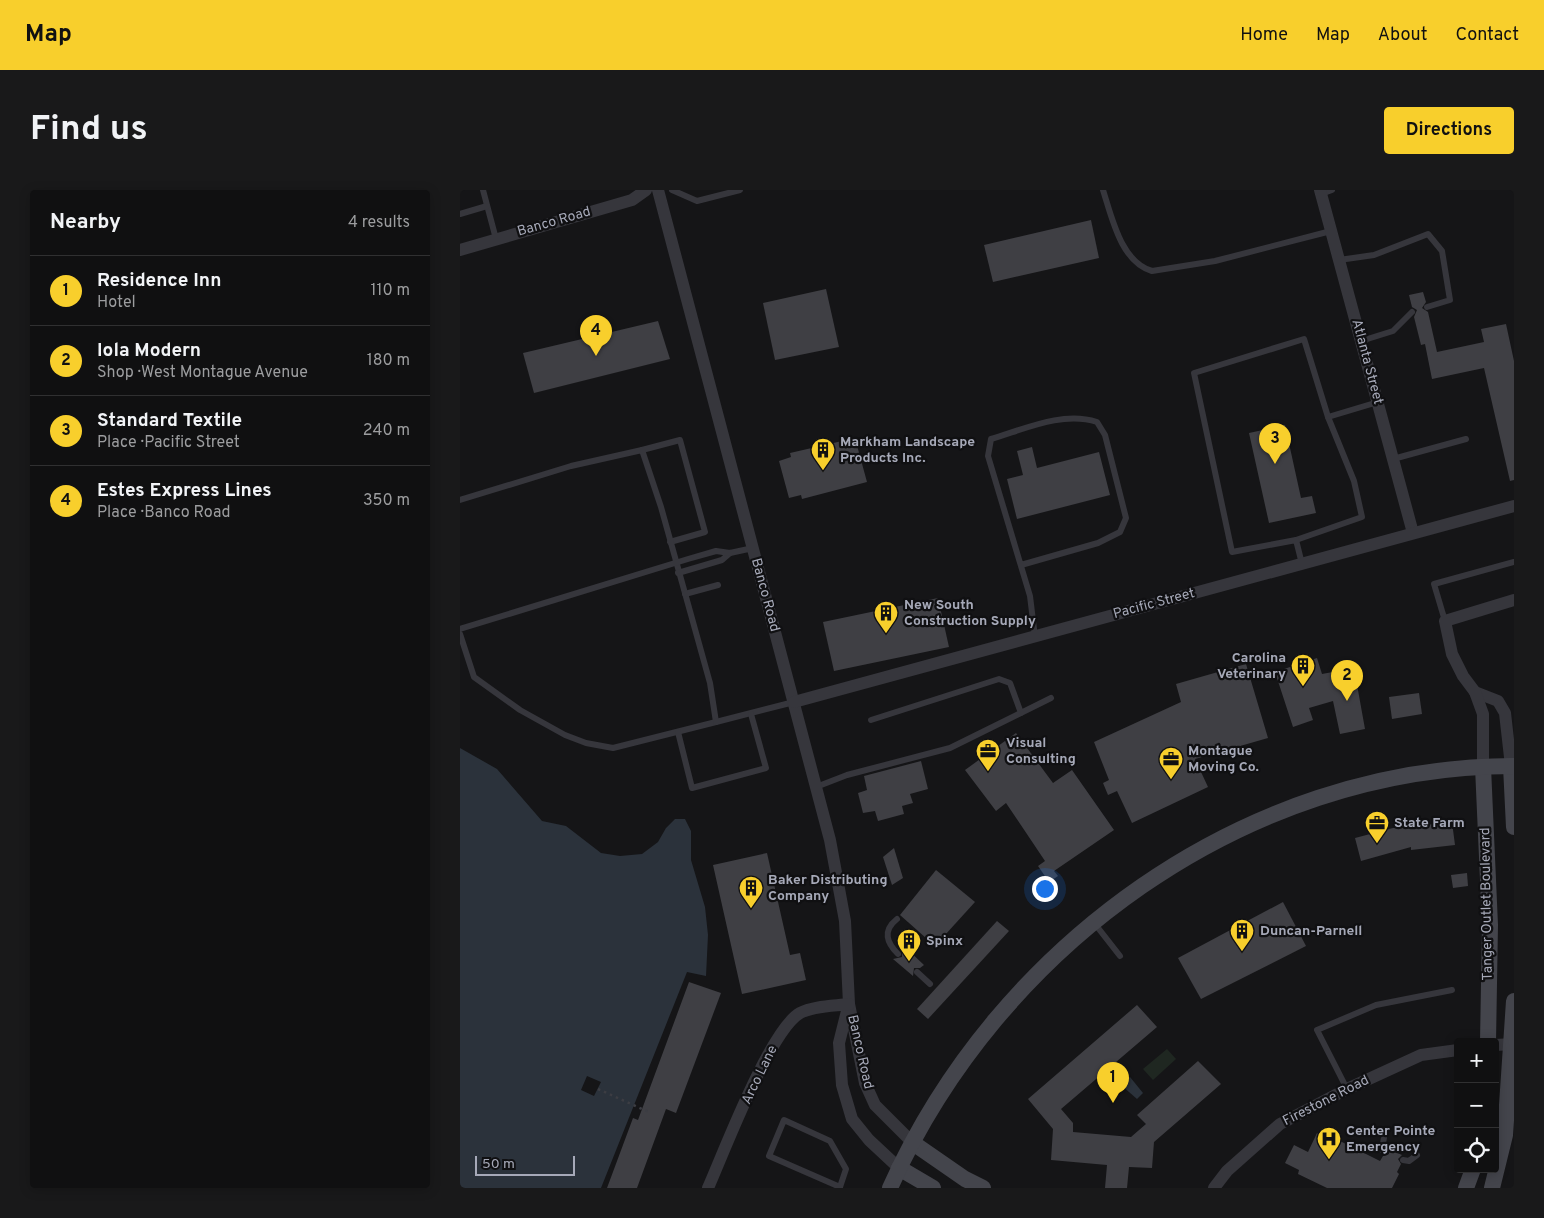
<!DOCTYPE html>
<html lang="en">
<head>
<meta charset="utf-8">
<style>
	:root { --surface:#101011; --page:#19191a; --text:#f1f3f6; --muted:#9c9d9f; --line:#303031; --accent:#f8cf2c }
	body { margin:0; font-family:Overpass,sans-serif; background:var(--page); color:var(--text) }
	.controls { position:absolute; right:15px; bottom:15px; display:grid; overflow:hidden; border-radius:5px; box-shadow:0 2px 12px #0003 }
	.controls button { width:45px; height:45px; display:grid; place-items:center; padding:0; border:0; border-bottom:1px solid var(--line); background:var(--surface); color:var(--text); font:25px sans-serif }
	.scale { position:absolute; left:15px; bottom:12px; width:100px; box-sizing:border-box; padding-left:5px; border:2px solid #a6a9b8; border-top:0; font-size:14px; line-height:18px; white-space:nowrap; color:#a6a9b8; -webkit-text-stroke:4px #101012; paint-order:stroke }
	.you { position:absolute; left:584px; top:698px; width:18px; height:18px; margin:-12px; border:4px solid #fff; border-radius:50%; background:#1a73e8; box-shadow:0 0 0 8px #1a73e833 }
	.badge { display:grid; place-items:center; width:32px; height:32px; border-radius:50%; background:var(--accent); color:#111; font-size:16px; font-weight:700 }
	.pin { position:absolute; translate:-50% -41px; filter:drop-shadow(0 1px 2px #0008) }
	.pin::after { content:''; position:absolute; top:26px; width:18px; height:15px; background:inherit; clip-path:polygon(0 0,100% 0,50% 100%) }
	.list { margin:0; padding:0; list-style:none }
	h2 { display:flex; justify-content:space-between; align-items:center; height:65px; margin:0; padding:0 20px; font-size:21px }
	h2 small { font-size:16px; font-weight:400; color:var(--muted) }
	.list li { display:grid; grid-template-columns:32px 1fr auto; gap:15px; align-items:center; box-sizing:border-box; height:70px; padding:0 20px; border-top:1px solid var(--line) }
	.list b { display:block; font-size:19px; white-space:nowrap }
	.list p { margin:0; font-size:16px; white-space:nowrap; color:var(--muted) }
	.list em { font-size:16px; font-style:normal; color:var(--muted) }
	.icon { flex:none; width:28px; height:28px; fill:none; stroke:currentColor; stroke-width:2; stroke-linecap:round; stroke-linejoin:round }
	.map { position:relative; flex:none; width:1054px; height:998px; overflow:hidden; border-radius:5px }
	header { display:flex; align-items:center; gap:30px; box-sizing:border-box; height:70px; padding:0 25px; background:var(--accent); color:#111 }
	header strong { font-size:24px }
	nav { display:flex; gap:28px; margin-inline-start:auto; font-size:18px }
	.intro { display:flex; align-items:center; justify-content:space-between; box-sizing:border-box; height:120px; padding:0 30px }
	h1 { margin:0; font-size:35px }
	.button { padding:12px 22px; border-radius:5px; background:var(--accent); color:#111; font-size:18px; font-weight:700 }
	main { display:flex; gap:30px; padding:0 30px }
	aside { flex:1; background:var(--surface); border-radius:5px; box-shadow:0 2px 12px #0003 }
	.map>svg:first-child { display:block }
	.green { fill:#1f2721 }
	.water { fill:#2b323b }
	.pier { fill:#151517 }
	.building { fill:#3f3f44 }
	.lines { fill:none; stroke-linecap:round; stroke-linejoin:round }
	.path { stroke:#3c3d43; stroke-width:2.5; stroke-dasharray:2.5 4; stroke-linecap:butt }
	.lane { stroke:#36363c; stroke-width:6 }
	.street { stroke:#36363c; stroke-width:12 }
	.secondary { stroke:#44454c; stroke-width:16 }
	.labels { text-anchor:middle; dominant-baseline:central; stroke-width:4.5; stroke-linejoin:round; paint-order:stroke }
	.street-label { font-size:14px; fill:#a6a9b8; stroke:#101012 }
	.poi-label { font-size:14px; font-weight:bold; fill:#a6a9b8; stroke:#101012; text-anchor:start }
</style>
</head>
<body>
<header>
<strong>Map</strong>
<nav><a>Home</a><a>Map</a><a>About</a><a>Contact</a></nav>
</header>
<div class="intro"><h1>Find us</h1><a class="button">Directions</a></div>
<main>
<aside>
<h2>Nearby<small>4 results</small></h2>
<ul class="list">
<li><span class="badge">1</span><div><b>Residence Inn</b><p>Hotel</p></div><em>110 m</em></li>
<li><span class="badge">2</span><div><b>Iola Modern</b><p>Shop · West Montague Avenue</p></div><em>180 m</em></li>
<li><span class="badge">3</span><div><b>Standard Textile</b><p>Place · Pacific Street</p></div><em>240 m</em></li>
<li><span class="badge">4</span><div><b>Estes Express Lines</b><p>Place · Banco Road</p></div><em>350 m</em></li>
</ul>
</aside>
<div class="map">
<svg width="1054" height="998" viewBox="0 0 1054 998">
	<rect width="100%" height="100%" fill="#151517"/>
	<path class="green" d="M 707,859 L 716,869 L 693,890 L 683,879 Z"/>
	<g class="water">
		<path d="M 0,558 L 37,579 L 82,631 L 106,636 L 141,663 L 160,666 L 182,664 L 198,652 L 206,638 L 215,629 L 225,629 L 231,641 L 231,670 L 245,717 L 248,745 L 246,786 L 227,782 L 141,998 L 0,998 Z"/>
		<path d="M 670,887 L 683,903 L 677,909 L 661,895 Z"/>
	</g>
	<path class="pier" d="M 127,886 L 141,892 L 134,906 L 121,900 Z"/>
	<g class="building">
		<path d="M 631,30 L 639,68 L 533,92 L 524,55 Z"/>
		<path d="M 366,99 L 379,157 L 315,170 L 303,113 Z"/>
		<path d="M 963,102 L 966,112 L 962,118 L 968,122 L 977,162 L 1024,152 L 1021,139 L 1046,134 L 1054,171 L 1054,290 L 1050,291 L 1024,178 L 972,189 L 965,154 L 961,155 L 954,127 L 957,120 L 952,117 L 949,105 Z"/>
		<path d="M 198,131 L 210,169 L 74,203 L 63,163 Z"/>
		<path d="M 825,235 L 841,308 L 852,306 L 856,323 L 809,333 L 789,243 Z"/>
		<path d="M 395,248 L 407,292 L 342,309 L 341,305 L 329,308 L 319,271 L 331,267 L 330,263 Z"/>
		<path d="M 572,257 L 577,278 L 639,262 L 650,305 L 557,329 L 547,289 L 563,285 L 557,261 Z"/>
		<path d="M 478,408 L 489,457 L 374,481 L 363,432 Z"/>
		<path d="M 857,468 L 862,484 L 894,478 L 905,539 L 880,544 L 873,511 L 849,518 L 853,530 L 833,537 L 815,482 Z"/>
		<path d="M 786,474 L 808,548 L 735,569 L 748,597 L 672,633 L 657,601 L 648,605 L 643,593 L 649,590 L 634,552 L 721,512 L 716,494 Z"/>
		<path d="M 959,503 L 962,524 L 932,529 L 929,507 Z"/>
		<path d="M 556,543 L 593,593 L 612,580 L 654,640 L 594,681 L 598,686 L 589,692 L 578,676 L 585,671 L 546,613 L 536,621 L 505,580 Z"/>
		<path d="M 461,571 L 468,599 L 450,604 L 453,613 L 442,616 L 444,624 L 418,631 L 415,621 L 403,623 L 398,603 L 407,600 L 404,586 Z"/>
		<path d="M 992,632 L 995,655 L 951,660 L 951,657 L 901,671 L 895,648 L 933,638 Z"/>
		<path d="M 434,658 L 443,688 L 432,695 L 423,667 Z"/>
		<path d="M 307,663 L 330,765 L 340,763 L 346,790 L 282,804 L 253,675 Z"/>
		<path d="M 476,680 L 515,712 L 475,756 L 440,725 Z"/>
		<path d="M 1007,683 L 1008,696 L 993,698 L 991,685 Z"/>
		<path d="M 823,712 L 846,756 L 741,809 L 718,768 Z"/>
		<path d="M 537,731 L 549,741 L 468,829 L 457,819 Z"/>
		<path d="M 445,757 L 464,775 L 460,778 L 454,778 L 453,786 L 433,769 L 442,767 L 442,760 Z"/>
		<path d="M 229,792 L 261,803 L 216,923 L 206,919 L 177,998 L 147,998 L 173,928 L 178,930 Z"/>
		<path d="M 677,815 L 697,837 L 601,919 L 613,933 L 613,942 L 671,947 L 686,934 L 677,925 L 738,871 L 761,894 L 694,952 L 692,978 L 669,977 L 667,998 L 645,998 L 647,975 L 591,970 L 593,939 L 568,909 Z"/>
		<path d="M 857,943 L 873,951 L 874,948 L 920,971 L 923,966 L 929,964 L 928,959 L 942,965 L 938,969 L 941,974 L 937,982 L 939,984 L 932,998 L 867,998 L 838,984 L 839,980 L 825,973 L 834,955 L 848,962 Z"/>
	</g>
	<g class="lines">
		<path class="path" d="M 138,899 L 191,923"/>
		<g class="lane">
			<path d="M 23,0 L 36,49"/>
			<path d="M 212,0 L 237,11 L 280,0"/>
			<path d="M 643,0 C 652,28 661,72 692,81 L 755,71 L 871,41"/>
			<path d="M 861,4 L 872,0"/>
			<path d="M 0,24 L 27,16"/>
			<path d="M 879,70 L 914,65 L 968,44 L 982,61 L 990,110 L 967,117"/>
			<path d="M 901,151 L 933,141 L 952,122"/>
			<path d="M 182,260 L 220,250 L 245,342 L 210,352"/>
			<path d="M 933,269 L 1006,249"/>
			<path d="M 0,310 L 111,276 L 182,260 L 201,317 L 250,493 L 256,532 L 153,558 L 126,553 L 105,545 L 60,520 L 14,487 L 0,444"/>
			<path d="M 836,350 L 902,327 L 894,291 L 868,227"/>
			<path d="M 842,374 L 836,350 L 772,362 L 734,183 L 844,149 L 868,227 L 918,212"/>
			<path d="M 561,375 L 638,353 L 660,342 L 666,328 L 645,245 L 637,232 C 602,221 565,239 531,249 L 528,266 L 570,406 L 575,447"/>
			<path d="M 218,383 L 262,370 L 270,363"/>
			<path d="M 225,404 L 258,395"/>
			<path d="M 985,431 L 974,394 L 1054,372"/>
			<path d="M 0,439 L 228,369 L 256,361 L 270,363 L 293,358"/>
			<path d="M 411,530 L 539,489 L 550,493 L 561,523"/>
			<path d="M 256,532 L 334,512"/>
			<path d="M 218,542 L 232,598 L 306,578 L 291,524"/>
			<path d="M 356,597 L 387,585 L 490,558 L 591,508"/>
			<path d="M 437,729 C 422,741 427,753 438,764"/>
			<path d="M 635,734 L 660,766"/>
			<path d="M 457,782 L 470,794"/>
			<path d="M 887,899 L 857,840 L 916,815 L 992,800"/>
			<path d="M 925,962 L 922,960 L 925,941"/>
			<path d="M 943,970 L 949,971 L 957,965"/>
			<path d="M 380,998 L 380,997 L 386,979 L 370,951 L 324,930 L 309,966 L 380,997"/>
		</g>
		<g class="street">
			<path d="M 198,0 L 370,650 L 385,731 L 389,814 L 405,893 L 415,915 L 453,953"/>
			<path d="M 860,0 L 953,343"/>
			<path d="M 0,60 L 172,10 L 186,0"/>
			<path d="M 1015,502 L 1038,511 L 1045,523 L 1051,576"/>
			<path d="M 334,512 L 1054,316"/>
			<path d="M 1023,577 L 1023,524 L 1015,502 L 1003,486 L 992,464 L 985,431 L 1054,410"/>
			<path d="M 388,817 L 379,853 L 382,895 L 392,929 L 409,950 L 439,978"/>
			<path d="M 1035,855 L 1054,854"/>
			<path d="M 248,998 C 264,962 310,840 340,823 C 353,816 374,816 389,814"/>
			<path d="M 754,998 L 767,981 L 820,934 L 887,899 L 961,865 L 998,860"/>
		</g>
		<g class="secondary">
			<path d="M 1051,576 L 1054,637"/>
			<path d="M 1023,577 L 1030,735 L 1028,852"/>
			<path d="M 453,953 L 505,989 L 523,998"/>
			<path d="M 439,978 L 473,998"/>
			<path d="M 430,998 C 538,756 785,576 1054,576"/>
			<path d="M 1006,998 L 1013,979"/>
			<path d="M 1032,998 L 1045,945 L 1054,811"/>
		</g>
	</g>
	<defs>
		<symbol id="building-pin" viewBox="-11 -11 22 30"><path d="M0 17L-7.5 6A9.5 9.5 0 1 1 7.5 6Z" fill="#f8cf2c" stroke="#101012"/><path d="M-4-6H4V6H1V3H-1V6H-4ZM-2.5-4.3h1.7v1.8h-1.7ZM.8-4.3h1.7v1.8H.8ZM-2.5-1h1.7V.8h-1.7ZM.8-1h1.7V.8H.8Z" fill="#111"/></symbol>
		<symbol id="office-pin" viewBox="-11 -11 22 30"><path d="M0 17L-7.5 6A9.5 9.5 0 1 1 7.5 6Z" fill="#f8cf2c" stroke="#101012"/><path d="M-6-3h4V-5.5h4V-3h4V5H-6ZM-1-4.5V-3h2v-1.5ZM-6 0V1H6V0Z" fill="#111"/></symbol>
		<symbol id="hospital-pin" viewBox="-11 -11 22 30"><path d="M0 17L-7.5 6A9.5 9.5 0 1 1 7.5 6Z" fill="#f8cf2c" stroke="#101012"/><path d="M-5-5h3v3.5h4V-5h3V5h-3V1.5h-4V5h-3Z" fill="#111"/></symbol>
	</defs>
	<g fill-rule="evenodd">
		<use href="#building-pin" x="349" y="246" width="28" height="38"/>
		<use href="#building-pin" x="412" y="409" width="28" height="38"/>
		<use href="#building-pin" x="829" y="462" width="28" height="38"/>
		<use href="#office-pin" x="514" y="547" width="28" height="38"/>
		<use href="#office-pin" x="697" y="555" width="28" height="38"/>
		<use href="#office-pin" x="903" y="619" width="28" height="38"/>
		<use href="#building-pin" x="277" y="684" width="28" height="38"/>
		<use href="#building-pin" x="768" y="727" width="28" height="38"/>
		<use href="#building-pin" x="435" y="737" width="28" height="38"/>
		<use href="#hospital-pin" x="855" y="935" width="28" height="38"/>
	</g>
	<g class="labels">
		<g class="street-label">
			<text transform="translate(94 32) rotate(-16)">Banco Road</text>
			<text transform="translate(907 172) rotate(75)">Atlanta Street</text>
			<text transform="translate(305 405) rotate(75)">Banco Road</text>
			<text transform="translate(694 414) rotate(-15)">Pacific Street</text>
			<text transform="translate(1027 714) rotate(-91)">Tanger Outlet Boulevard</text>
			<text transform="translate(400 862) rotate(77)">Banco Road</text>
			<text transform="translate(300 885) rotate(-64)">Arco Lane</text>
			<text transform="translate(866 911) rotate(-27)">Firestone Road</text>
		</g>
		<g class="poi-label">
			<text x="380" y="252">Markham Landscape<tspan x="380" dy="16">Products Inc.</tspan></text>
			<text x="444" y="415">New South<tspan x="444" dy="16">Construction Supply</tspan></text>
			<text x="826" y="468" text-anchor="end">Carolina<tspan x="826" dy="16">Veterinary</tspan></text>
			<text x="546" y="553">Visual<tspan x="546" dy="16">Consulting</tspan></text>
			<text x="728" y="561">Montague<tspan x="728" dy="16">Moving Co.</tspan></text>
			<text x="934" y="633">State Farm</text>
			<text x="308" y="690">Baker Distributing<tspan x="308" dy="16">Company</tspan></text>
			<text x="800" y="741">Duncan-Parnell</text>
			<text x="466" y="751">Spinx</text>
			<text x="886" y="941">Center Pointe<tspan x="886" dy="16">Emergency</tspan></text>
		</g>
	</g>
</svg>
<div class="controls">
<button>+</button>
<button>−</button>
<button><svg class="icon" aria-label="locate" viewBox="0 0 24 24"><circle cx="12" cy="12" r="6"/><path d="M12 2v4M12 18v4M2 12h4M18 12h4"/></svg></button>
</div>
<div class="scale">50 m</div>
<div class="you"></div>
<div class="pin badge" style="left:653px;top:913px">1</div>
<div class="pin badge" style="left:887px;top:511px">2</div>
<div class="pin badge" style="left:815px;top:274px">3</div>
<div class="pin badge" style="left:136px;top:166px">4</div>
</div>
</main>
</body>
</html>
